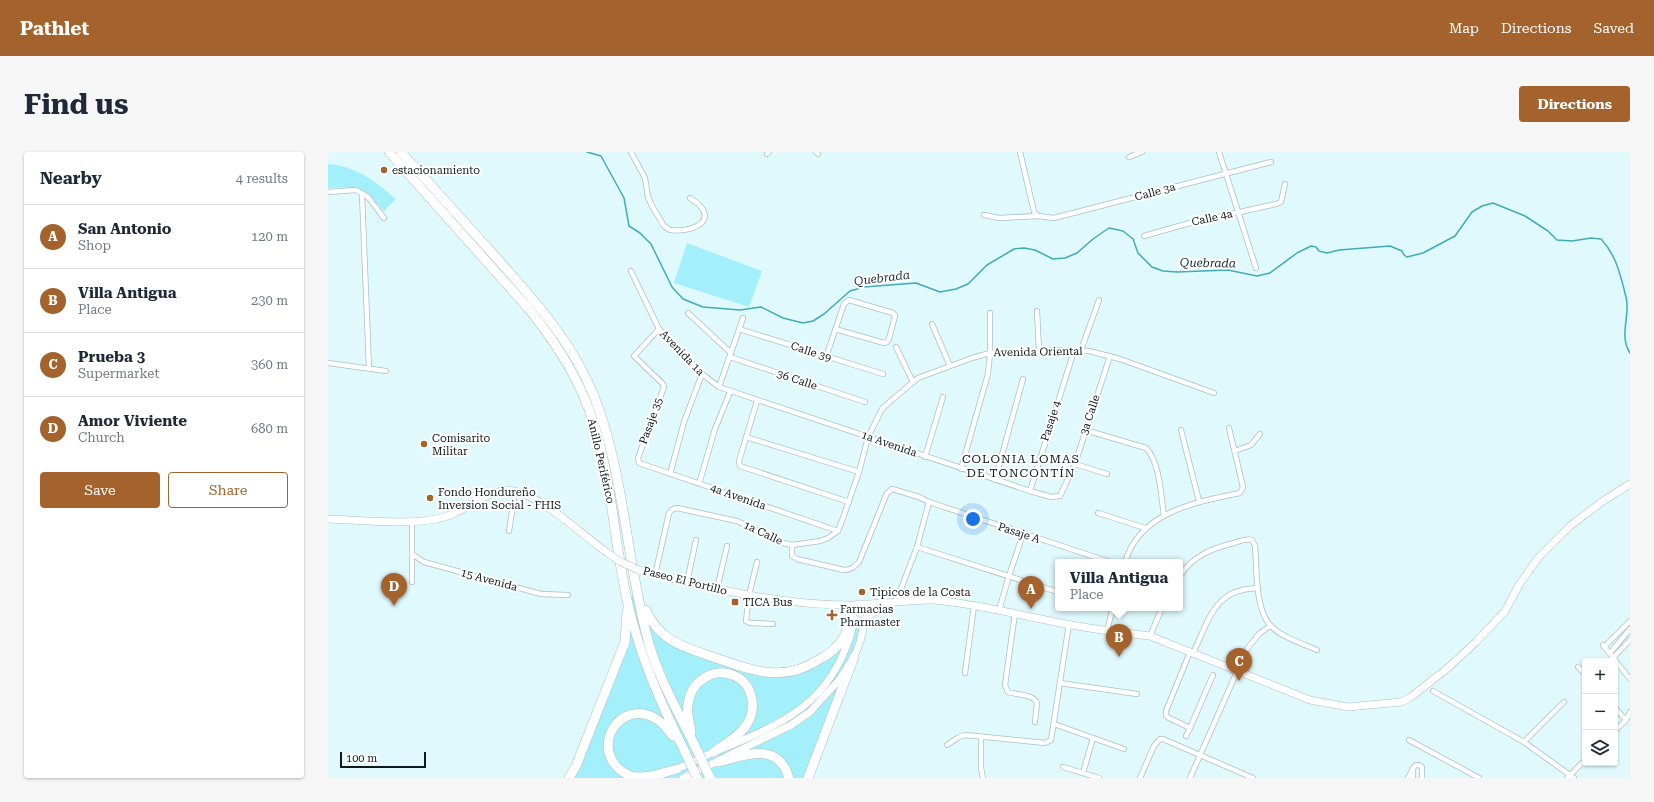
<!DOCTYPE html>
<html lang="en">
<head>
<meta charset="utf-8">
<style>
	:root { --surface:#fff; --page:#f6f6f7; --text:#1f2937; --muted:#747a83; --line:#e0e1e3; --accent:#a4632d }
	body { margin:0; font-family:"Roboto Serif",serif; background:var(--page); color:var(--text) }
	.controls { position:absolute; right:12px; bottom:12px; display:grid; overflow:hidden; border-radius:4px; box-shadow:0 1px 3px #0004 }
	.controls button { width:36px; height:36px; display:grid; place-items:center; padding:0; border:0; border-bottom:1px solid var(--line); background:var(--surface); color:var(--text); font:20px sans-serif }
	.scale { position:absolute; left:12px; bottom:10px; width:86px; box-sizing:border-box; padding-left:4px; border:2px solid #10191b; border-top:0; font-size:11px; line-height:14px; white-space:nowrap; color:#10191b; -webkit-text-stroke:3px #fff; paint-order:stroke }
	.you { position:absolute; left:645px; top:367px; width:14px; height:14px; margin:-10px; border:3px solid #fff; border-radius:50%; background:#1a73e8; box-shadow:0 0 0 6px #1a73e833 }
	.badge { display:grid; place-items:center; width:26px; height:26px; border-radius:50%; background:var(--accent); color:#fff; font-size:13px; font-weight:700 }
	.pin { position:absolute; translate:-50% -33px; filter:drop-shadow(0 1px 2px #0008) }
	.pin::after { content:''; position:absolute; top:21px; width:14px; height:12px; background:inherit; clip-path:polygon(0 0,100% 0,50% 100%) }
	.popup { position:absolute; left:727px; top:407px; width:128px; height:52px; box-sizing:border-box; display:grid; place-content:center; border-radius:4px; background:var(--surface); filter:drop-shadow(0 1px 3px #0005); font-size:13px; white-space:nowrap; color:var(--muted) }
	.popup b { font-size:15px; color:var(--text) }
	.popup::after { content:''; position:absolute; left:50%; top:100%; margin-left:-8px; border:8px solid transparent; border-top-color:var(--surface) }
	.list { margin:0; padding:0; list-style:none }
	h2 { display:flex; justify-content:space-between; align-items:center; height:52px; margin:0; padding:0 16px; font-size:17px }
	h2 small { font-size:13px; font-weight:400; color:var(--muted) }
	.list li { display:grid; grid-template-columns:26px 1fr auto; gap:12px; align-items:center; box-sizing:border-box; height:64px; padding:0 16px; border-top:1px solid var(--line) }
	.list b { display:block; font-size:15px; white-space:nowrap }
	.list p { margin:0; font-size:13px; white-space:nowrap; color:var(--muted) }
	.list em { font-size:13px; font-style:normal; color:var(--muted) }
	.actions { display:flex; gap:8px; padding:12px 16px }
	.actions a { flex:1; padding:9px 0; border:1px solid var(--accent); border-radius:4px; text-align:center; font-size:14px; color:var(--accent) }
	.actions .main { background:var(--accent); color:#fff }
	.icon { flex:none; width:22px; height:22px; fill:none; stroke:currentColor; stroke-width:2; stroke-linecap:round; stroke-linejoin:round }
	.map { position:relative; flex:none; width:1302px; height:626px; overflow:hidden; border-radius:4px }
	header { display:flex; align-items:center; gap:24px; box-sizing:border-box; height:56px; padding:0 20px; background:var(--accent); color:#fff }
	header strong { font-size:19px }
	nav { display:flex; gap:22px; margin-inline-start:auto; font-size:14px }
	.intro { display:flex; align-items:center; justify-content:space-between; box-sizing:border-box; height:96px; padding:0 24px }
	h1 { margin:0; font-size:28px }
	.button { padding:10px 18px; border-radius:4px; background:var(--accent); color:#fff; font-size:14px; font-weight:700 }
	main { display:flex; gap:24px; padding:0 24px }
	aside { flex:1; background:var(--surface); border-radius:4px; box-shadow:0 1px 3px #0004 }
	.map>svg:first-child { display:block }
	.green { fill:#a3f0fb }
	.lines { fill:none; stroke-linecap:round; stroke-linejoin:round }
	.stream { stroke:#41acb9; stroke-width:1.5 }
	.street-casing { stroke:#a9c1c5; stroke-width:6 }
	.secondary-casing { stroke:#a9c1c5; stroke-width:8 }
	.primary-casing { stroke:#a9c1c5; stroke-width:8 }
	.highway-casing { stroke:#a9c1c5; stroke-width:10 }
	.street { stroke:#fff; stroke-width:4.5 }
	.secondary { stroke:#fff; stroke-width:7 }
	.primary { stroke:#fff; stroke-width:7 }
	.highway { stroke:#fff; stroke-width:9 }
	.secondary-bridge-casing { stroke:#a9c1c5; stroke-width:8; stroke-linecap:butt }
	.highway-bridge-casing { stroke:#a9c1c5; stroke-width:10; stroke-linecap:butt }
	.secondary-bridge { stroke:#fff; stroke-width:7 }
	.highway-bridge { stroke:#fff; stroke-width:9 }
	.poi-dot { fill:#a4632d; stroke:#fff; stroke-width:1.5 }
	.labels { text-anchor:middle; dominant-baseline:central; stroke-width:4; stroke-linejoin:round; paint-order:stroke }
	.poi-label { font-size:11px; fill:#10191b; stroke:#fff; text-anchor:start }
	.street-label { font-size:11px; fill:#10191b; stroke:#fff }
	.water-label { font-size:12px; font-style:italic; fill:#182f33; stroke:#fff }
	.neighbourhood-label { font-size:12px; letter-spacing:1px; fill:#10191b; stroke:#fff }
</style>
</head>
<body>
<header>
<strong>Pathlet</strong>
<nav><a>Map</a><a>Directions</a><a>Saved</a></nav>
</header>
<div class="intro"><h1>Find us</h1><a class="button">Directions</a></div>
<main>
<aside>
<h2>Nearby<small>4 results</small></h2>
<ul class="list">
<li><span class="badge">A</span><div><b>San Antonio</b><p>Shop</p></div><em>120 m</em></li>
<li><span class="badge">B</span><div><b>Villa Antigua</b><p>Place</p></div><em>230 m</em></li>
<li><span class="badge">C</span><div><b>Prueba 3</b><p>Supermarket</p></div><em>360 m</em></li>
<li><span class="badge">D</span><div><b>Amor Viviente</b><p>Church</p></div><em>680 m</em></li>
</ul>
<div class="actions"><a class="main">Save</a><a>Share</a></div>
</aside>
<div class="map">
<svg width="1302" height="626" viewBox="0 0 1302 626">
	<rect width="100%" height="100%" fill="#e0f9fd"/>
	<g class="green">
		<path d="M 0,12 C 28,14 47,29 68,47 L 56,59 C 36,36 30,34 0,36 Z"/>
		<path d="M 359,91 L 434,119 L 421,155 L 346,131 Z"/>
		<path d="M 309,436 L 322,468 L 355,494 L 452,522 L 499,503 L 525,466 L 537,468 L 480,626 L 241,626 L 297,490 L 300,451 Z"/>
	</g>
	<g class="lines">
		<path class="stream" d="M 259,0 L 273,4 L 296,46 L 301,74 L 312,81 L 323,92 L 344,135 L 355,147 L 375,155 L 412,158 L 433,155 L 455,166 L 475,171 L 485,169 L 496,162 L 522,139 L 536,135 L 588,131 L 612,140 L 628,137 L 640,132 L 659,113 L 686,97 L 696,96 L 707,98 L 725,107 L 737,106 L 749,101 L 765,87 L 781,76 L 795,79 L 805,87 L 810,101 L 824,115 L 835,119 L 849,120 L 900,118 L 929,124 L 942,121 L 969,101 L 983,94 L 988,95 L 991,99 L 999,101 L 1011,98 L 1062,94 L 1074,99 L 1076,103 L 1079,105 L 1095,101 L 1127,84 L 1144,60 L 1154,54 L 1165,51 L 1197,64 L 1220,79 L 1229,88 L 1244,89 L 1263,86 L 1273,87 C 1287,102 1291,118 1296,137 C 1297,142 1299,147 1299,152 C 1300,168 1292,186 1302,201"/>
		<defs>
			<g id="street">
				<path d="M 303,0 L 317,26 L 320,45 L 324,54 L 336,74 L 342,78 C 368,81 394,66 362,46"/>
				<path d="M 488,0 L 490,2"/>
				<path d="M 692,0 L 706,60 L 710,64"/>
				<path d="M 891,0 L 928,116"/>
				<path d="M 439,2 L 441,0"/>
				<path d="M 801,5 L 814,0"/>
				<path d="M 0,40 L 28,38 L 40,45 L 56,66"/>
				<path d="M 34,42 L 41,216"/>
				<path d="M 656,63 L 671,66 L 710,64 L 726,66 L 943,10"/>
				<path d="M 816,84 L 858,72 L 948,52 L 953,50 L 957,32"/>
				<path d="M 303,119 L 331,177 L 374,222 L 391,235 L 702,339 L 723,345 L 732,344 L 747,312 L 782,204"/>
				<path d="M 709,159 L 711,199"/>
				<path d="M 360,161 L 403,201"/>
				<path d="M 604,172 L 622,214"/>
				<path d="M 331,177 L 306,204 L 335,232 L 336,235 L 310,306 L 311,311 L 510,379"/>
				<path d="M 411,177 L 555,222"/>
				<path d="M 568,195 L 585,230"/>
				<path d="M 753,198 L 771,148"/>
				<path d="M 402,205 L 537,250"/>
				<path d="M 498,205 L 516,152 L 521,148 L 565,161 L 567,164 L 561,187 L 559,190 L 556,191 L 507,177"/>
				<path d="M 0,211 L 58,219"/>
				<path d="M 391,235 L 415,166"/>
				<path d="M 429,249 L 411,309 L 412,314 L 521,350"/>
				<path d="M 757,278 L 818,296 C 832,310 833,344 836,364"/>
				<path d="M 853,278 L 871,349"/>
				<path d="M 418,285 L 531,320"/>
				<path d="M 907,299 L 923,293 L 932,282"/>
				<path d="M 597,305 L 615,245"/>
				<path d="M 747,312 L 779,322"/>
				<path d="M 633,317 L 660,222 L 662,201 L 662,161"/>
				<path d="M 342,322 L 356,270 L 374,222"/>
				<path d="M 667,328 L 695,227"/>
				<path d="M 371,332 L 387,277 L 402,240"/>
				<path d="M 702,339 L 746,199"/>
				<path d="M 770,361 L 817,376"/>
				<path d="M 84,370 L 84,430"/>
				<path d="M 181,379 L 187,340"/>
				<path d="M 464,393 L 464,404 L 469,407 L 516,418 C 523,418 526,415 531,410 L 559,341 L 564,337 L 591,345 L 601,350 L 782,410"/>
				<path d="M 589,395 L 730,440"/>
				<path d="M 84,402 L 96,410 L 213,442 L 240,443"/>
				<path d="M 429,410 L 421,443 L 418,469 L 422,471 L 445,472"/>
				<path d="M 797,410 C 812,360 867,350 912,341 L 915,335 L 901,276"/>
				<path d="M 327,423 L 341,361 L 345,357 L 349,356 L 409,369 L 455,391 L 464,393 L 492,389 L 500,386 L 510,379 L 515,366 L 531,320 L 540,285 L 554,257 L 565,247 L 590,226 L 644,206 L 662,201 L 728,198 L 761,199 L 792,207 L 886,241"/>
				<path d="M 852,424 C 864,404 885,396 906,391 C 912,389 918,386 924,388 L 927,394 C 929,416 927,457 942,473 C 951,484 975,492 989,498"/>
				<path d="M 359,430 L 368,388"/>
				<path d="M 389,437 L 399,394"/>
				<path d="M 568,450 L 589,395 L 601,350"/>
				<path d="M 779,456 L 784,458"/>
				<path d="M 671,458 L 681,424 L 695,382"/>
				<path d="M 687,461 L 677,533 L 680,540 C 689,543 705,542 709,551 L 707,570"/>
				<path d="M 779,478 L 785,456"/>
				<path d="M 822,484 L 834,456"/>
				<path d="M 1275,493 L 1302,527"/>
				<path d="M 1276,495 L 1302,469"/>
				<path d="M 862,500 L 838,559 L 838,564 L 841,566 L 862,576 L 885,523"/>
				<path d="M 865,501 C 875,482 881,456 900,444 C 908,438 920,437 930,436"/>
				<path d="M 1282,501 L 1302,477"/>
				<path d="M 1285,506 L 1302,488"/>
				<path d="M 1250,515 L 1257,522"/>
				<path d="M 637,521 L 646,454"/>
				<path d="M 732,531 L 809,542"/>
				<path d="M 1105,539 L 1196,590 L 1246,626"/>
				<path d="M 1287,556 L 1298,568"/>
				<path d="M 726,572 L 796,597"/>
				<path d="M 1287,579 L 1298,568 L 1302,560"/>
				<path d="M 858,584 L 862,576"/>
				<path d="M 653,585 L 653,616 L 655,626"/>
				<path d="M 1081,588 L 1151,626"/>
				<path d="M 1196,590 L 1236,550"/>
				<path d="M 619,593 L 631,585 L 637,583 L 717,591 L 723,588 L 741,472"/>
				<path d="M 735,615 L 771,626"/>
				<path d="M 1085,617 L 1085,626"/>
				<path d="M 755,621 L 765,586"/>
				<path d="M 812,626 L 826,594 L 832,587 L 835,587 L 925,626"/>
				<path d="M 862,626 L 919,497 L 931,482 L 942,474"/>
				<path d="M 1080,626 L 1085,616 L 1088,613 L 1091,613 L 1094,615 L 1094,626"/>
				<path d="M 1239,626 L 1257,608"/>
			</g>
			<g id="secondary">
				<path d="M 0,367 C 36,368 95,376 127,361 C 144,353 166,335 186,339 C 215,345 253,382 277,399"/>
				<path d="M 311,418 C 327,423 344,426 361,430 C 416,444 471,454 528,453"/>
				<path d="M 535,453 L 540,457 L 540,464 L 535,469 L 529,469 C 521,464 522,455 530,452 C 555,453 580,447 606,448 C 642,451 678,460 713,467 C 749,475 786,480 822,484 L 982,548 L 1020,555 L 1073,550 L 1083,545 L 1121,515 L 1148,490 L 1177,459 L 1191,433 L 1210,406 L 1242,374 L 1275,349 L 1302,332"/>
				<path d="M 540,464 L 558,452"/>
			</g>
			<g id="primary">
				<path d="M 345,619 C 364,610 382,601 401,594 C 449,573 487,558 512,509 C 518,496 524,483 525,469"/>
				<path d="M 355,626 L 463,573 L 482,560 L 512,527 L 526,505 L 532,490 L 537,468"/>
			</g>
			<g id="highway">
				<path d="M 61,0 L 200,156 C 222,183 242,212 256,245 C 284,310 284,384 300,452 C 312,505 334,554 358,602"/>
				<path d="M 73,0 C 104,34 134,68 165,102 C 204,146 244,189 266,244 C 297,323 298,410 321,492 C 332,529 352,563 369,598"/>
				<path d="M 318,458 C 331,489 356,495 385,505 C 424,518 454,532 492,507 C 500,503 510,495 515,487 C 519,481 521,472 524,465"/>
				<path d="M 363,580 C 362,572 358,561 360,553 C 362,530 385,514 407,524 C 425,532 429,557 419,572 C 412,584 397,592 386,600"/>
				<path d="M 345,584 C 339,577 334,569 325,565 C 292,549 264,592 291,617 C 296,621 303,625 310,625 C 323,626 337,620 349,617"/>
				<path d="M 391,610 C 418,603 450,589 461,626"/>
				<path d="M 241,626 L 248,614 L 297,490 L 299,460"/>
				<path d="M 480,626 L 526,505"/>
			</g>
		</defs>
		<use href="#street" class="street-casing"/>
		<use href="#secondary" class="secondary-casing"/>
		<use href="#primary" class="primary-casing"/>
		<use href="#highway" class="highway-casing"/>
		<use href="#street" class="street"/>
		<use href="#secondary" class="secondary"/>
		<use href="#primary" class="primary"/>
		<use href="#highway" class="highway"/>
		<defs>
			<path id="secondary-bridge" d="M 277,399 L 293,410 L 311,418"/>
			<g id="highway-bridge">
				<path d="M 369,598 L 382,626"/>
				<path d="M 358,602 L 369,626"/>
			</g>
		</defs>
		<use href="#secondary-bridge" class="secondary-bridge-casing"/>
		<use href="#highway-bridge" class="highway-bridge-casing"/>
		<use href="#secondary-bridge" class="secondary-bridge"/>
		<use href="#highway-bridge" class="highway-bridge"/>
	</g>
	<g class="poi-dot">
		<circle cx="56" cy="18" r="4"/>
		<circle cx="96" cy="292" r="4"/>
		<circle cx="102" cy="346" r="4"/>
		<circle cx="534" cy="440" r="4"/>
		<rect x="403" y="446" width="8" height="8" rx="2"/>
		<path d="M502 457h4v4h4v4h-4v4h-4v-4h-4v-4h4z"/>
	</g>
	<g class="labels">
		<g class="poi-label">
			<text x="64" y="18">estacionamiento</text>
			<text x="104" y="286">Comisarito<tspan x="104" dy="13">Militar</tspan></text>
			<text x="110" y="340">Fondo Hondureño<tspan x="110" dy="13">Inversion Social - FHIS</tspan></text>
			<text x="542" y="440">Tipicos de la Costa</text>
			<text x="415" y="450">TICA Bus</text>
			<text x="512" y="457">Farmacias<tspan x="512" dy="13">Pharmaster</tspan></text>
		</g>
		<g class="street-label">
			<text transform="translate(827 40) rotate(-15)">Calle 3a</text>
			<text transform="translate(884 66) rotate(-12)">Calle 4a</text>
			<text transform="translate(483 200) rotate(18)">Calle 39</text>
			<text transform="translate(710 200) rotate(-1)">Avenida Oriental</text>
			<text transform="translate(354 201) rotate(46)">Avenida 1a</text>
			<text transform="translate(469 228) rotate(18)">36 Calle</text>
			<text transform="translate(762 263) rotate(-72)">3a Calle</text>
			<text transform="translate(323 269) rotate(-70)">Pasaje 35</text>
			<text transform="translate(723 269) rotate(-72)">Pasaje 4</text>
			<text transform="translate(561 292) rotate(19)">1a Avenida</text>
			<text transform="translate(273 309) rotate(77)">Anillo Periférico</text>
			<text transform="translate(410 345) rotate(19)">4a Avenida</text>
			<text transform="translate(435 381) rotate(25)">1a Calle</text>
			<text transform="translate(691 381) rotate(18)">Pasaje A</text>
			<text transform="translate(161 428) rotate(15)">15 Avenida</text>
			<text transform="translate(357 429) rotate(14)">Paseo El Portillo</text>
		</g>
		<g class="water-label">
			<text transform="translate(880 111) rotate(1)">Quebrada</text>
			<text transform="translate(554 126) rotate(-7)">Quebrada</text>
		</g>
		<g class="neighbourhood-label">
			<text x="693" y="307">COLONIA LOMAS<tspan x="693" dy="14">DE TONCONTÍN</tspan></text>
		</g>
	</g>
</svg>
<div class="controls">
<button>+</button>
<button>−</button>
<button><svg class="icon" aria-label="layers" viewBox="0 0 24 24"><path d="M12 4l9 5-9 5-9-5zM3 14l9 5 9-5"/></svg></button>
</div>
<div class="scale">100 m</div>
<div class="you"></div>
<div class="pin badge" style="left:703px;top:457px">A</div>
<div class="pin badge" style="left:791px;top:505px">B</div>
<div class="popup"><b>Villa Antigua</b>Place</div>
<div class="pin badge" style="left:911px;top:529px">C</div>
<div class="pin badge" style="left:66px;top:454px">D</div>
</div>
</main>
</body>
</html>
